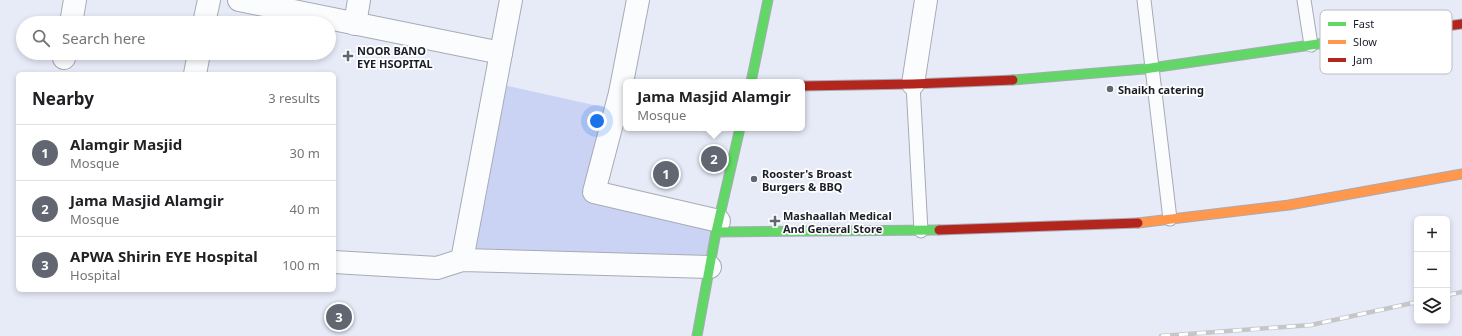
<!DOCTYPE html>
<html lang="en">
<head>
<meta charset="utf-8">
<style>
	:root { --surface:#fff; --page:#f6f6f6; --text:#202124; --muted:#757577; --line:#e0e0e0; --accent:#626671 }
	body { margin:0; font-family:"Noto Sans",sans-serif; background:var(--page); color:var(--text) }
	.controls { position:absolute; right:12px; bottom:12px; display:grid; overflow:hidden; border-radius:6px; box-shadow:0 2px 6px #0003 }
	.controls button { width:36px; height:36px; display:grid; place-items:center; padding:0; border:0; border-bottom:1px solid var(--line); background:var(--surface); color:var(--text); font:20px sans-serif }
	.you { position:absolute; left:597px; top:121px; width:14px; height:14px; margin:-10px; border:3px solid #fff; border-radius:50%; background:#1a73e8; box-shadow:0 0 0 6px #1a73e833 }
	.badge { display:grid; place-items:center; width:26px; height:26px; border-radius:50%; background:var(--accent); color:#fff; font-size:13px; font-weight:700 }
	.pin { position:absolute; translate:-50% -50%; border:2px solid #fff; box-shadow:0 1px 4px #0006 }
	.popup { position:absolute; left:623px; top:79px; width:182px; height:52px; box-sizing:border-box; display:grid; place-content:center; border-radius:6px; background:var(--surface); filter:drop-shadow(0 1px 3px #0005); font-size:13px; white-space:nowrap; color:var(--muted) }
	.popup b { font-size:15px; color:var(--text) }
	.popup::after { content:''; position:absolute; left:50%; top:100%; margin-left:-8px; border:8px solid transparent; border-top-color:var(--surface) }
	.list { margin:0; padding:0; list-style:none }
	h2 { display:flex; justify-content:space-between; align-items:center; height:52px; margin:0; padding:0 16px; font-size:17px }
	h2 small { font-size:13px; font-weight:400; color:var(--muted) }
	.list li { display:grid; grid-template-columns:26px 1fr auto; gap:12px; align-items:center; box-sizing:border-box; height:56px; padding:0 16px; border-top:1px solid var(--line) }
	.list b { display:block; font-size:15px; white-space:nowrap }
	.list p { margin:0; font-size:13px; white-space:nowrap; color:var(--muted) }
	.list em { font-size:13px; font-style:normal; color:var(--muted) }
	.icon { flex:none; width:22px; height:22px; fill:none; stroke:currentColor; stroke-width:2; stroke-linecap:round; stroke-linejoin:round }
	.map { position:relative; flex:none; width:1462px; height:336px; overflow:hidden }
	.search { position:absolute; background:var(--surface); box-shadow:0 2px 6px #0003; left:16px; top:16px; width:320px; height:44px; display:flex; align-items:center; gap:10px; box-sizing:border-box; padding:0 14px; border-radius:22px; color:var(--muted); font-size:15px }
	.panel { position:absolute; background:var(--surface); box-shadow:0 2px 6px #0003; left:16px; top:72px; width:320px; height:220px; border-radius:6px }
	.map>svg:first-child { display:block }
	.green { fill:#cad3f4 }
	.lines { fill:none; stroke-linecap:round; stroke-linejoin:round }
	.lane-casing { stroke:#a8abb5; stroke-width:15 }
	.street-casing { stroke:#a8abb5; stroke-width:24 }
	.fast-casing { stroke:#a8abb5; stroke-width:11 }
	.slow-casing { stroke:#a8abb5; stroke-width:11 }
	.jam-casing { stroke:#a8abb5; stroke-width:11 }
	.lane { stroke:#fbfcfe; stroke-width:13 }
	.street { stroke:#fbfcfe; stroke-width:22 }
	.fast { stroke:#63d668; stroke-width:9 }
	.slow { stroke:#ff974d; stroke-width:9 }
	.jam { stroke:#b3261e; stroke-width:9 }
	.rail-casing { stroke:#c4c6c9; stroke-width:4.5 }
	.rail { stroke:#fff; stroke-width:3; stroke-dasharray:9; stroke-linecap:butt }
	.poi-dot { fill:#626671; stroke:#fff; stroke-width:1.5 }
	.labels { text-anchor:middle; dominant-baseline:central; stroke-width:3.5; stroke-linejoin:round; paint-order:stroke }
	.poi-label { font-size:11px; font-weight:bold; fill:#1b1e29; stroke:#fff; text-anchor:start }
	.key { fill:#fff; stroke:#bbbcbf; stroke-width:1 }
	.key-label { font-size:11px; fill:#1b1e29 }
</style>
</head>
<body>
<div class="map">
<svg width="1462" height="336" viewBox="0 0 1462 336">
	<rect width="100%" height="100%" fill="#e7ebf8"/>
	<path class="green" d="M 495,83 L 616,110 L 594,192 L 719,221 L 710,267 L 462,260 Z"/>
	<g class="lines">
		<defs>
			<g id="lane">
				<path d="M 1144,0 L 1170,219"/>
				<path d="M 1304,0 L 1311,45"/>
				<path d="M 913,84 L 921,231"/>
			</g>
			<g id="street">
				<path d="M 239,0 L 501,53"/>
				<path d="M 71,23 L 75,0"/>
				<path d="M 204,23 L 209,0"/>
				<path d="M 355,24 L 359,0"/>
				<path d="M 64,58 L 65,53"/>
				<path d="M 195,74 L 199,53"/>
				<path d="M 913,84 L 926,0"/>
				<path d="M 620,93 L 638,0"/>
				<path d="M 626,94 L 620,93 L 594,192 L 719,221"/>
				<path d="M 462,260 L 511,0"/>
				<path d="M 334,262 L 437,268 L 462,260 L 710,267"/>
			</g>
			<g id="fast">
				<path d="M 1013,80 L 1144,69 L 1325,43"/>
				<path d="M 751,82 L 768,0"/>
				<path d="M 716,232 L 939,230"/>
				<path d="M 697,336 L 716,232 L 740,128"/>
			</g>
			<path id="slow" d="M 1138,223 L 1289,205 L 1462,174"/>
			<g id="jam">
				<path d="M 1325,43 L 1462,24"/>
				<path d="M 802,86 L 913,84 L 1013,80"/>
				<path d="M 939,230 L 1138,223"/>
			</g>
		</defs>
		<use href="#lane" class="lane-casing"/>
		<use href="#street" class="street-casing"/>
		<use href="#fast" class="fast-casing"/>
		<use href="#slow" class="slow-casing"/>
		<use href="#jam" class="jam-casing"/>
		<use href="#lane" class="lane"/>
		<use href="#street" class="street"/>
		<use href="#fast" class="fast"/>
		<use href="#slow" class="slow"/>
		<use href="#jam" class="jam"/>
		<defs>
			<g id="rail">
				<path d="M 1447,295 L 1462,292"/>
				<path d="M 1161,336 L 1311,325 L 1417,302"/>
			</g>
		</defs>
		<use href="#rail" class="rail-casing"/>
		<use href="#rail" class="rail"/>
	</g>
	<g class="poi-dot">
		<path d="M346 50h4v4h4v4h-4v4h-4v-4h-4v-4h4z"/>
		<circle cx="1110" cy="89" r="4"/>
		<circle cx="754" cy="179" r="4"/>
		<path d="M773 215h4v4h4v4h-4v4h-4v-4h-4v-4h4z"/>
	</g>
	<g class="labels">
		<g class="poi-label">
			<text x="357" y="50">NOOR BANO<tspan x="357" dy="13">EYE HSOPITAL</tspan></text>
			<text x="1118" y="89">Shaikh catering</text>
			<text x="762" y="173">Rooster's Broast<tspan x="762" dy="13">Burgers &amp; BBQ</tspan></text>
			<text x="783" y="215">Mashaallah Medical<tspan x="783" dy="13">And General Store</tspan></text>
		</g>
	</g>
	<rect x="1320" y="10" width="132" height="64" rx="6" class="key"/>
	<rect x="1328" y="22" width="18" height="4" fill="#63d668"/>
	<rect x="1328" y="40" width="18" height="4" fill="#ff974d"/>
	<rect x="1328" y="58" width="18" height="4" fill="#b3261e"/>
	<g class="key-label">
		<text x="1353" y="28">Fast</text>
		<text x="1353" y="46">Slow</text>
		<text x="1353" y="64">Jam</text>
	</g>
</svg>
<div class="controls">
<button>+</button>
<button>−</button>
<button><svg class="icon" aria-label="layers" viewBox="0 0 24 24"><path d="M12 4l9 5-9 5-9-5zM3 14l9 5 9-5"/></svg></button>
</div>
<div class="you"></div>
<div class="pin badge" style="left:666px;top:174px">1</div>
<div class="pin badge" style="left:714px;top:159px">2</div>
<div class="popup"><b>Jama Masjid Alamgir</b>Mosque</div>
<div class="pin badge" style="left:339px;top:317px">3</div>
<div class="search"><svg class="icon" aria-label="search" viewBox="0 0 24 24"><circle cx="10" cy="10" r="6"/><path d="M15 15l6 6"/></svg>Search here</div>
<section class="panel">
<h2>Nearby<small>3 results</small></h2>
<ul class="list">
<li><span class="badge">1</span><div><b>Alamgir Masjid</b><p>Mosque</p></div><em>30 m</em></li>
<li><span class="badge">2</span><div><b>Jama Masjid Alamgir</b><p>Mosque</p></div><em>40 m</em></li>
<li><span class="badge">3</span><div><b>APWA Shirin EYE Hospital</b><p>Hospital</p></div><em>100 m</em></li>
</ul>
</section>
</div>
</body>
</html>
